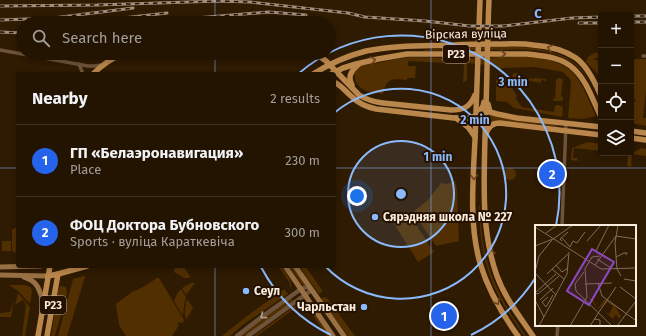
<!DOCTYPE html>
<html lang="en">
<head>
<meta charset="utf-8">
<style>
	:root { --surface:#231402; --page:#2f2111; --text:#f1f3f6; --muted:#a39e99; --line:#403324; --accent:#2563eb }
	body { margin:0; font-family:"Fira Sans",sans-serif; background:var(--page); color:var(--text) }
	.controls { position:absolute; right:12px; top:12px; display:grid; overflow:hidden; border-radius:4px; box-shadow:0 2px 6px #0003 }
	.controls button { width:36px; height:36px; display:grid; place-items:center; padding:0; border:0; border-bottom:1px solid var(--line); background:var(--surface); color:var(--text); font:20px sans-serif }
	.you { position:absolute; left:357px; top:196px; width:14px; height:14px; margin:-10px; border:3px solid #fff; border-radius:50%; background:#1a73e8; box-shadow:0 0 0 6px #1a73e833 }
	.badge { display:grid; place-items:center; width:26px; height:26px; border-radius:50%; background:var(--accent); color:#fff; font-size:13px; font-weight:700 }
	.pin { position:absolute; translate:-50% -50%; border:2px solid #fff; box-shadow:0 1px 4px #0006 }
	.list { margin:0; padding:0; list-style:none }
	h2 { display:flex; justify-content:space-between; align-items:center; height:52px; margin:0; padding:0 16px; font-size:17px }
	h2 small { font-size:13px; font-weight:400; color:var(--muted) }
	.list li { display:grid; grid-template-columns:26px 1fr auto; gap:12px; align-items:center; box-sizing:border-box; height:72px; padding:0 16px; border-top:1px solid var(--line) }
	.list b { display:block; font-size:15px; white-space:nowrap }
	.list p { margin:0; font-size:13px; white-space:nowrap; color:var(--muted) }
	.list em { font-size:13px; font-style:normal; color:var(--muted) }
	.icon { flex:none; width:22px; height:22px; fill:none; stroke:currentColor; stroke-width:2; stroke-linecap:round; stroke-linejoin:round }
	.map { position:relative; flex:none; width:646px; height:336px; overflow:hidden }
	.search { position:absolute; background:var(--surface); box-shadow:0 2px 6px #0003; left:16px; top:16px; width:320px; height:44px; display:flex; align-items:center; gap:10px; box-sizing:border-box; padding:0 14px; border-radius:22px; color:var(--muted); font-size:15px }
	.panel { position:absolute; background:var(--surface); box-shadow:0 2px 6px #0003; left:16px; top:72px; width:320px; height:196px; border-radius:4px }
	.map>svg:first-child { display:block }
	.green { fill:#522f00 }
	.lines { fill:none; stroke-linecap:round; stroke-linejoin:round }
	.minor { stroke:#6c5339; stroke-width:3.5 }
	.tertiary { stroke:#6c5339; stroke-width:4.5 }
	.secondary { stroke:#987044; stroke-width:5 }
	.primary { stroke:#b9864c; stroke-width:5.5 }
	.rail-casing { stroke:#a08f7c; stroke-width:3 }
	.rail { stroke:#251100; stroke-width:1.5; stroke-dasharray:4.5; stroke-linecap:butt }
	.oneway { stroke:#684622 }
	.oneway2 { stroke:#b3a08b }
	.grid { fill:none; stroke:#8abafc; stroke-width:1; stroke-opacity:0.55 }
	.ring { fill:none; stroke:#8abafc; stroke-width:2 }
	.poi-dot { fill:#8abafc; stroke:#251100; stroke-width:1.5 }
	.labels { text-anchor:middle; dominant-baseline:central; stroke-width:4; stroke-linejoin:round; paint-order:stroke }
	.shield { fill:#251100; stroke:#baaa9b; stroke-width:1 }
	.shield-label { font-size:11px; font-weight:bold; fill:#faecdd }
	.street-label { font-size:12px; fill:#faecdd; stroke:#251100 }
	.poi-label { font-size:12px; font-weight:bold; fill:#faecdd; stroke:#251100; text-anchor:start }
	.inset-road { fill:none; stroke:#806e5a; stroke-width:1 }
	.view { fill:#8e49c4; fill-opacity:0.15; stroke:#8e49c4; stroke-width:2 }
	.inset-edge { fill:none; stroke:#faecdd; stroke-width:2 }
	.grid-label { font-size:13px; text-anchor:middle; font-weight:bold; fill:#8abafc; stroke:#251100; stroke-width:4; stroke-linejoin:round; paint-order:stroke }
	.centre { fill:#8abafc; stroke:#251100; stroke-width:2 }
	.ring-label { font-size:12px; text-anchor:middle; font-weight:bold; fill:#8abafc; stroke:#251100; stroke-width:4; stroke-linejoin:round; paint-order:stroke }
</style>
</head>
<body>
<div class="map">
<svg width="646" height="336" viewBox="0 0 646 336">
	<rect width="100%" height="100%" fill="#2f1a02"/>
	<g class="green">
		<path d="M 459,47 C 498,47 569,38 589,81 C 584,73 578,66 570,61 C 545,46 513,50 486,50 C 465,50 445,50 424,51 L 424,50 Z"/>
		<path d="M 596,52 L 601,55 L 601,56 L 592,60 L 601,60 L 601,79 L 595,71 L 586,62 L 588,57 Z"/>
		<path d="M 518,56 C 537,57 561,59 574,74 C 584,86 589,102 596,116 L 583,119 L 568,118 L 571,83 L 569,78 L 563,72 L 535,67 L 503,68 L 499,70 L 496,68 L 496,66 L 467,63 L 467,80 L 463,83 L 464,64 L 408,61 L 408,66 L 416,66 L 415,78 L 407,78 L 407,80 C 392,79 387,77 383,94 C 370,92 362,92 355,81 L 355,75 L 353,74 L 360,66 L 409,57 L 486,59 L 496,57 Z"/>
		<path d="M 631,59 L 646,59 L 646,90 L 643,118 L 646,118 L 646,126 L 631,123 L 631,101 L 633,103 L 636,101 L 633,98 L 631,99 Z"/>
		<path d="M 514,73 L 517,73 L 521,77 L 534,79 L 534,78 L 546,79 L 546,81 L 541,80 L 541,83 L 514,78 L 512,76 Z"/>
		<path d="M 500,76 L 506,79 L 517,96 L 516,99 L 522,107 L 554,112 L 555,106 L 558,105 L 562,106 L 563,109 L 562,117 L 514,108 L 507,102 L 496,101 L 496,77 Z"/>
		<path d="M 558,78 L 563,79 L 561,96 L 563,97 L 563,100 L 562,101 L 554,101 L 552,98 L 555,99 L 556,80 Z"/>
		<path d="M 489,112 L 492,115 L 497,117 L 557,125 L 557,127 L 535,124 L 502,122 L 490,126 Z"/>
		<path d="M 588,142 L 601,144 L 601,151 L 574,148 L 573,158 L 578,158 L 577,161 L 571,160 L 572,148 Z"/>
		<path d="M 641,148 L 646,149 L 646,156 L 632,154 L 631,167 L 627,166 L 628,156 Z"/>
		<circle cx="510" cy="174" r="6"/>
		<path d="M 455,181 L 457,189 L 459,241 L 436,246 L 413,212 L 428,200 L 441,183 L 447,184 Z"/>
		<path d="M 479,206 L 480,206 C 481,260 495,293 526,336 L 524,336 C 515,323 506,310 499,297 C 484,269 479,237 479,206 Z"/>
		<path d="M 408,213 L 434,252 L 418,262 L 393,222 Z"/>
		<path d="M 15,228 L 18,228 L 18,244 L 15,253 L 12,251 L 12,230 Z"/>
		<rect x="2" y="241" width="9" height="10"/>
		<path d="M 180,266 L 183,266 L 190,276 L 189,278 L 185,278 L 174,272 L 175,268 Z"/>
		<path d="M 278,266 L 281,266 C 286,273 293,281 291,289 L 290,286 L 290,283 Z"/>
		<path d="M 289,266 L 292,266 L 305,283 L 304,286 L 302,285 Z"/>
		<path d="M 299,266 L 305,266 L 322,290 L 322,292 L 319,294 Z"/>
		<path d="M 84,276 L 85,277 L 67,336 L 58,336 L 73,279 Z"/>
		<path d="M 157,278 L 159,278 L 184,320 L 183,323 L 182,323 L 179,322 L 177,324 L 179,325 L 178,327 L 172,336 L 126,336 L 119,325 L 116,304 L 132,292 L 143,287 Z"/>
		<path d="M 191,283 L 195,283 L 186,295 L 182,288 Z"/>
		<path d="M 9,285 L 25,285 L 31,287 L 32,292 L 30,304 L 18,291 Z"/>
		<path d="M 60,286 L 66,287 L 67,293 L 55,336 L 51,336 L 58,291 Z"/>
		<path d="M 181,289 L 186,297 L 184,305 L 183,316 L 174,301 L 177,294 Z"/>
		<path d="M 283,290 L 285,290 L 288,294 L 244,324 L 230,336 L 222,336 L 247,316 Z"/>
		<path d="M 18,293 L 30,307 L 25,336 L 22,336 L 26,305 L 23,300 L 15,305 Z"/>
		<path d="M 324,297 L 327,298 L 355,336 L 348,336 L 321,299 Z"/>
		<path d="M 291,298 L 293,301 L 244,336 L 239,336 Z"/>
		<path d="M 187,299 L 193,308 L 186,320 C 184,313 185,306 187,299 Z"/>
		<path d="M 14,300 L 11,317 L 0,317 L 0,313 L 10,312 Z"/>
		<path d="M 295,306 L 296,306 L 297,307 L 257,336 L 254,336 Z"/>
		<path d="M 312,309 L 331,336 L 327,336 L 310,311 Z"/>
	</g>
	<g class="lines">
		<g class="minor">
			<path d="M 0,50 L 88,66 L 95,66 L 101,65"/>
			<path d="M 643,56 L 646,56"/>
			<path d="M 79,64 L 83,74"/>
			<path d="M 562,226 L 566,123"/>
			<path d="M 557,336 L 558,325"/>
		</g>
		<path class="tertiary" d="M 237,336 L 263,316 L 301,289 L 306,287 L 310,288 L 309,292 L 248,336"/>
		<g class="secondary">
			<path d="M 285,266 L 333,336"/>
			<path d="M 295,266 L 344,336"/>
			<path d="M 0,267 L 41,266"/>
			<path d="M 0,275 L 48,276"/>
			<path d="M 24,277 C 37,281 39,288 43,301"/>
		</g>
		<g class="primary">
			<path d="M 480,0 C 478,47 477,93 475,140 C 473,180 469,225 480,263 C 488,290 502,314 518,336"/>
			<path d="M 489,0 C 487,46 487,91 485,137 C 484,183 481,232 497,276 C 505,298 520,317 533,336"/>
			<path d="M 315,53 L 326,61 L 359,95 C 367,100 374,102 383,103 L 451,110 C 464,110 470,107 475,95"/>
			<path d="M 93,74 C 102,65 112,58 124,53"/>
			<path d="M 313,74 C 329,64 347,56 366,51 C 394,45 425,46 454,45 C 469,44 484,44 499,44 C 510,44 522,43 533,45 C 547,46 564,50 576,58 C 588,67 595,83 601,96"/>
			<path d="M 331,74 L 343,68 L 356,64 L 378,59 L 407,54 L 527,54 C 543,56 562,57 574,69 C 587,81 593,101 601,117"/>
			<path d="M 334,82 C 341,85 345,91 351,96 C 358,103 366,107 376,109 L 454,118 L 471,118 L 478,114 L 483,106 L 484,102"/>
			<path d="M 352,85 C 347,76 352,70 359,64"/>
			<path d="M 488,104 L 490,112 L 497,114 L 517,118 L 601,127"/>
			<path d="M 456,118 L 468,127 L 475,137"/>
			<path d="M 631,131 L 646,133"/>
			<path d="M 486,134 C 488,127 493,123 500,123 L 601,135"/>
			<path d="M 631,138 L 646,140"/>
			<path d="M 48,276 L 58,274 L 87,266"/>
			<path d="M 38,336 L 50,266"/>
			<path d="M 47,336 L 58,274"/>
		</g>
		<defs>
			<g id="rail">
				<path d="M 0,6 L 97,5 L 219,1 L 250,2 L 348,13 L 365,17 L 425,21 L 470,26 L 503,26 L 572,18 L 601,17"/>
				<path d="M 631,16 L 646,16"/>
				<path d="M 0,20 L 53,18 L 133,8"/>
				<path d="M 631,22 L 646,22"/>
				<path d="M 79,23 L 167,13"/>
				<path d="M 135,23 L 269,12 L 306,15"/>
				<path d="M 579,23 L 601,23"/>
				<path d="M 0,32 L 23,33"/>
			</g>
		</defs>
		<use href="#rail" class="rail-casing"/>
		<use href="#rail" class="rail"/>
	</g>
	<defs><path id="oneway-chevron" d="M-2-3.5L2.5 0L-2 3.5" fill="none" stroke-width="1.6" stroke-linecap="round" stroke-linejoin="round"/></defs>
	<g class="oneway">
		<use href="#oneway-chevron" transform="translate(550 48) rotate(-165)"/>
		<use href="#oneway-chevron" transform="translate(503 54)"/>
		<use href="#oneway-chevron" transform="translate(373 60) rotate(-12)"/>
		<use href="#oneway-chevron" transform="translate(474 177) rotate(91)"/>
		<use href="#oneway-chevron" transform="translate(491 252) rotate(-103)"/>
		<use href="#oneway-chevron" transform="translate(497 302) rotate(60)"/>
	</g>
	<use class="oneway2" href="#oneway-chevron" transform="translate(263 316) rotate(144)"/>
	<path class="grid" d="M 215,0 L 215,23M 431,0 L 431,336M 215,53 L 215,74M 0,168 L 18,168M 334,168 L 646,168M 215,266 L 215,336"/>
	<circle cx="401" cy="194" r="53" fill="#8abafc" fill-opacity=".12"/>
	<g class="ring">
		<circle cx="401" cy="194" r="53"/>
		<path d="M334 113A105 105 0 1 1 325 266"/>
		<path d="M536 277A158 158 0 0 1 471 335M331 335A158 158 0 0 1 261 267M298 74A158 158 0 0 1 556 226"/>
	</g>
	<g class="poi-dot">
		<circle cx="375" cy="217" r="4"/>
		<circle cx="246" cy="291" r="4"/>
		<circle cx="364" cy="307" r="4"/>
	</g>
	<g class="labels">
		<g class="shield">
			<rect x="443" y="45" width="26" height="18" rx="3"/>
			<rect x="40" y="296" width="26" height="18" rx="3"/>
		</g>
		<g class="shield-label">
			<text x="456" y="54">Р23</text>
			<text x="53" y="305">Р23</text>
		</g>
		<g class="street-label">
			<text transform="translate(466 34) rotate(-1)">Вірская вуліца</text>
		</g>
		<g class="poi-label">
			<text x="383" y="217">Сярэдняя школа № 227</text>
			<text x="254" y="291">Сеул</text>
			<text x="356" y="307" text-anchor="end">Чарльстан</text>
		</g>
	</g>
	<g transform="translate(535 225)">
		<rect width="101" height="101" fill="#2f1a02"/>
		<path d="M 53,72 L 60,76 L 58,77 L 60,79 L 64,78 L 60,80 L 63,83 L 69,75 L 73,75 L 89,86 L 81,83 L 86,91 L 84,94 L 81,89 L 78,94 L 70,87 L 74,89 L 78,81 L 72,77 L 63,84 Z" fill="#522f00"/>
		<path class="inset-road" d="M 83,0 L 80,18 L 82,44 L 86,51M 0,2 L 66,44 L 101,43M 11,8 L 22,0M 81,11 L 101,14M 27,13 L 35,22 L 38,16M 27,16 L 25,14 L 33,7M 38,16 L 42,18 L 50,7M 52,16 L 66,0M 0,21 L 18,14 L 38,0M 61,26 L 74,0M 81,32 L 89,28 L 92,28 L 91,30M 62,34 L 76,43M 21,40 L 27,47 L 33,43M 60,40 L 81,11M 17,44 L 29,54M 0,47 L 4,31 L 17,15M 49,47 L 40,59 L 41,66 L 77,101M 0,48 L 21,70M 12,49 L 33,29M 89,54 L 101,56M 63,58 L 67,71 L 100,95M 50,59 L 77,58M 85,62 L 101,74M 0,68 L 3,69 L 24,51M 0,68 L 21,49M 13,72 L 7,77 L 11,82 L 18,70M 0,75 L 9,92M 5,75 L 18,63M 64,87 L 81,62M 59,94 L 65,95 L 65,101M 4,101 L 32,49 L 34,27M 35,101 L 52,72 L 50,44 L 57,32 L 65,31M 55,101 L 64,87M 82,101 L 101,76"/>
		<path class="view" d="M 57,24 L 79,37 L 54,80 L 32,66 Z"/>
		<rect width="101" height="101" class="inset-edge"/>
	</g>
	<g class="grid-label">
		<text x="538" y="18">C</text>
	</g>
	<circle cx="401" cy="194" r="6" class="centre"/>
	<g class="ring-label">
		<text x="513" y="86">3 min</text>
		<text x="475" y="124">2 min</text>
		<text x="438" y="161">1 min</text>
	</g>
</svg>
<div class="controls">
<button>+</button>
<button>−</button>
<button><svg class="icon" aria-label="locate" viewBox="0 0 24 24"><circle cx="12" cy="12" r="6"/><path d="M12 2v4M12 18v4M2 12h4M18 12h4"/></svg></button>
<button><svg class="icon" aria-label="layers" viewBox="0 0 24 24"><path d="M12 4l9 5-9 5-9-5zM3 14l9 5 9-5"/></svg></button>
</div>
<div class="you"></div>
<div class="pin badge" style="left:444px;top:316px">1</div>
<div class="pin badge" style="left:552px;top:174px">2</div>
<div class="search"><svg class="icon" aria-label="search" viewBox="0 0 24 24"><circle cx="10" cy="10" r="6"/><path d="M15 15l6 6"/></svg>Search here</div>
<section class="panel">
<h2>Nearby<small>2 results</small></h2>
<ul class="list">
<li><span class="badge">1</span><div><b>ГП «Белаэронавигация»</b><p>Place</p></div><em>230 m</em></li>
<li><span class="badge">2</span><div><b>ФОЦ Доктора Бубновского</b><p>Sports · вуліца Караткевіча</p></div><em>300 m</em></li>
</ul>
</section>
</div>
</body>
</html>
